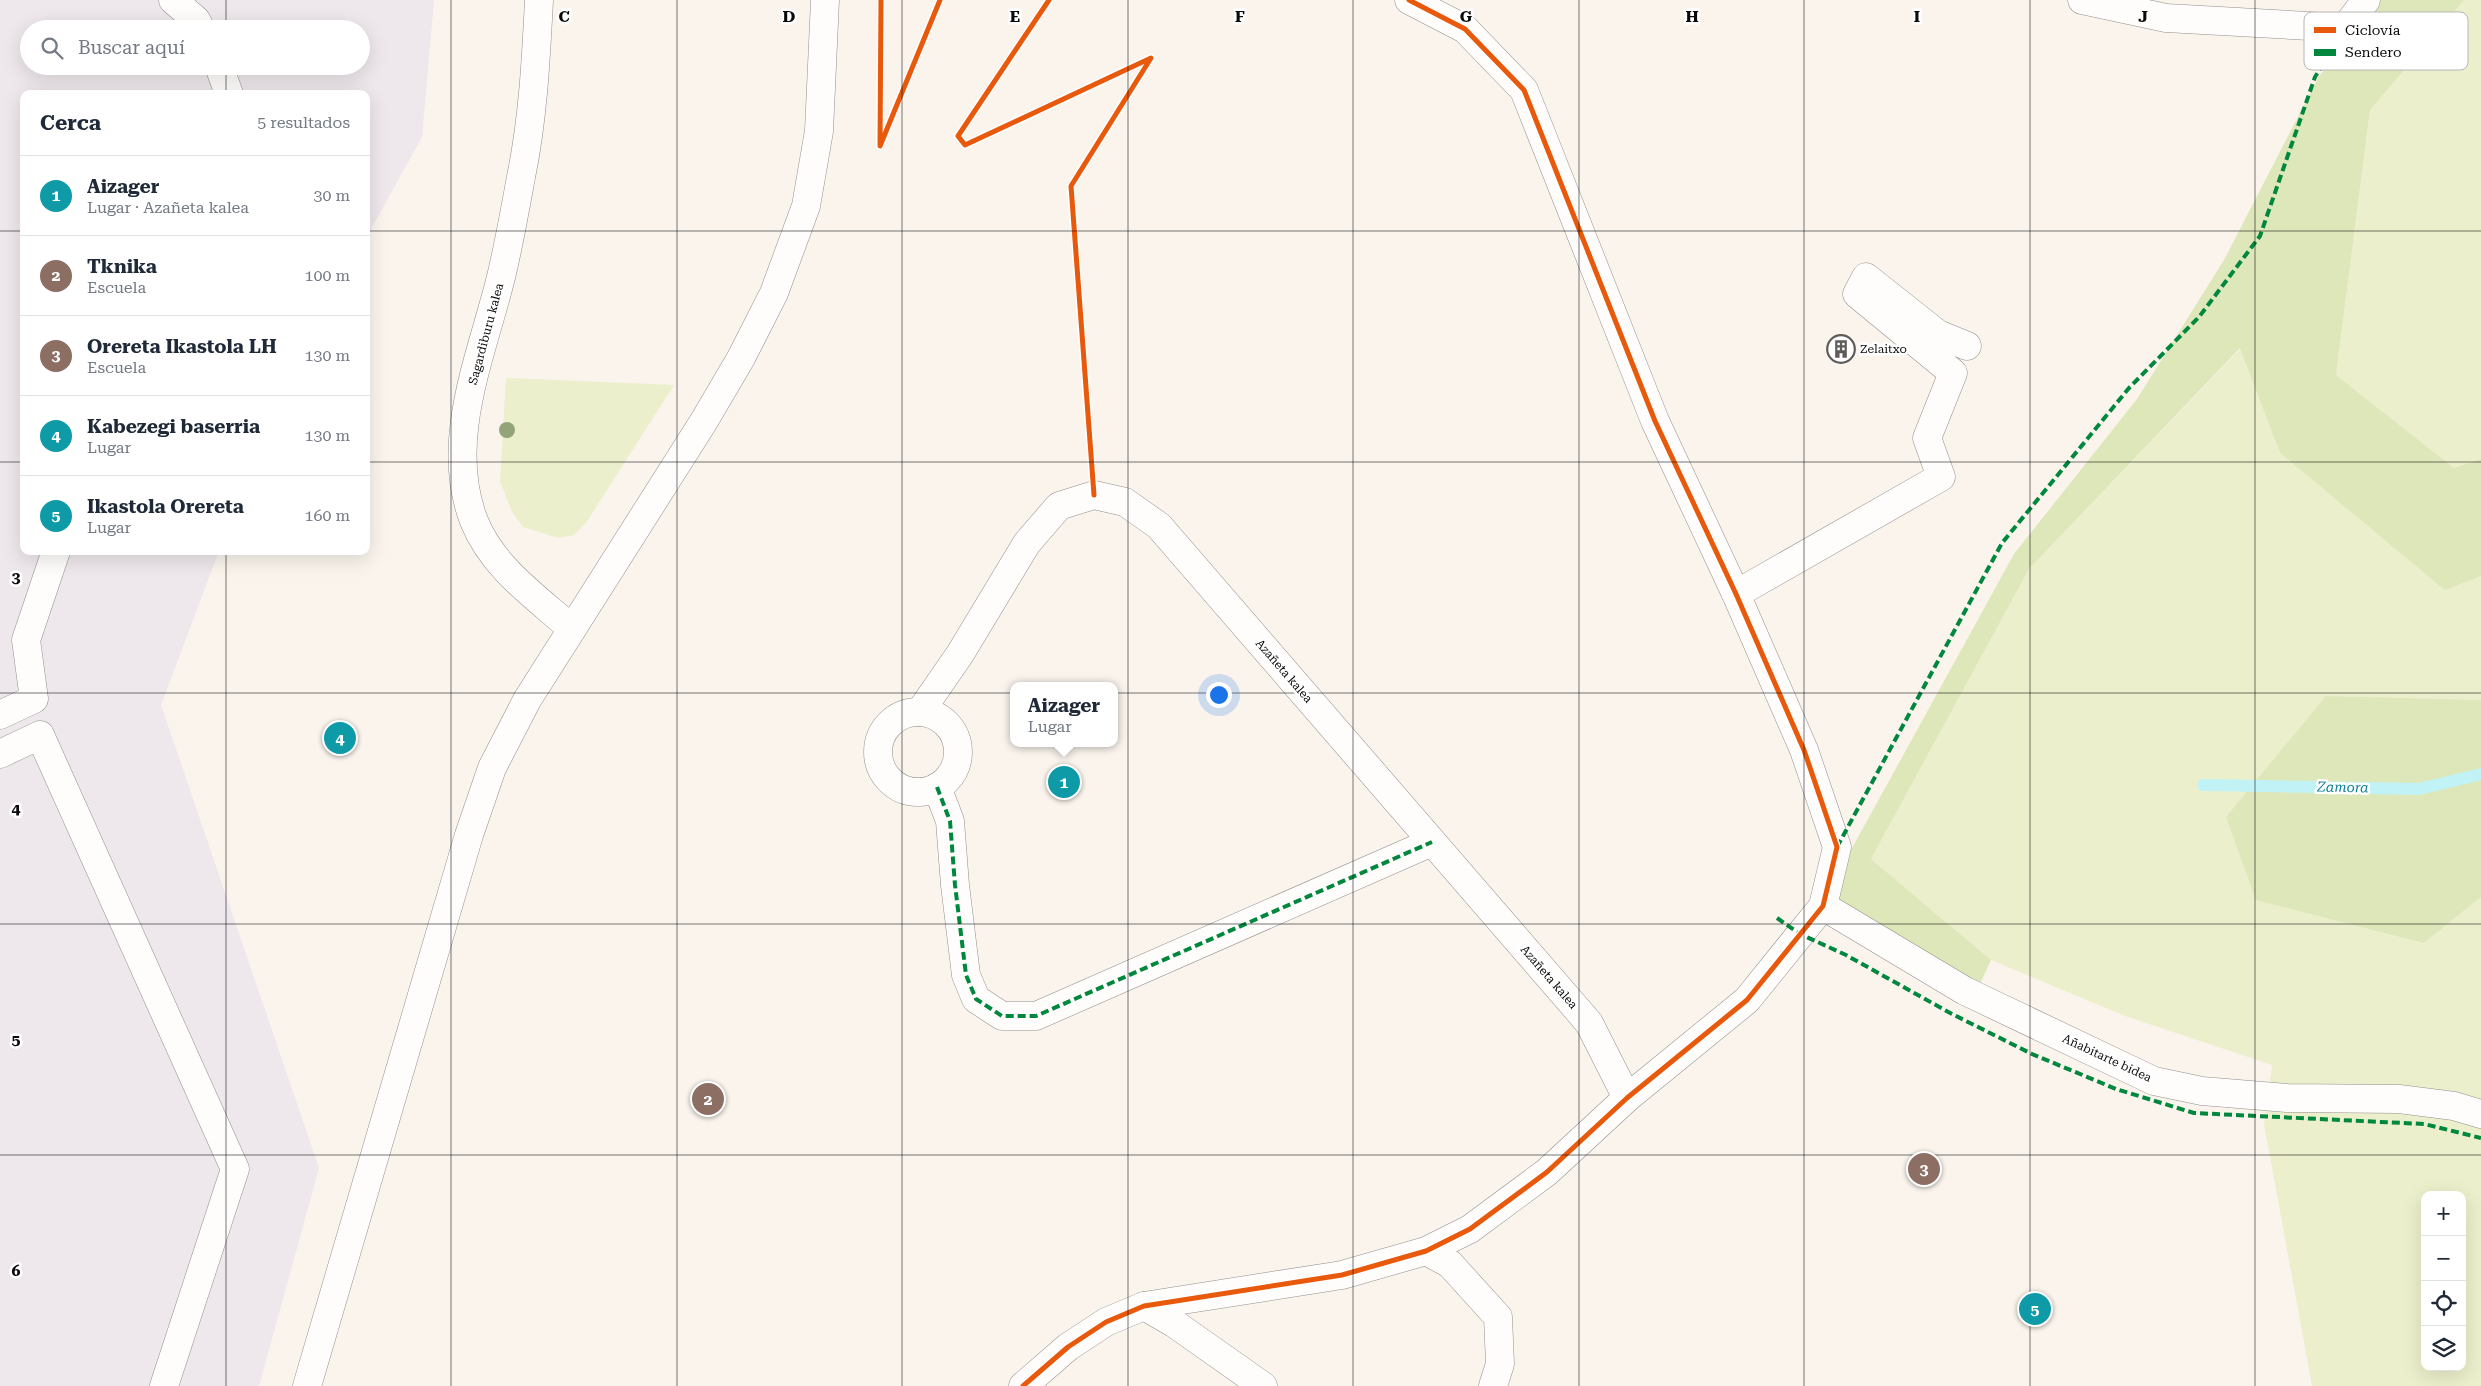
<!DOCTYPE html>
<html lang="es">
<head>
<meta charset="utf-8">
<style>
	:root { --surface:#fff; --page:#f2f2f3; --text:#1f2937; --muted:#747a83; --line:#e0e1e3; --accent:#5e5c59 }
	body { margin:0; font-family:"Roboto Serif",serif; background:var(--page); color:var(--text) }
	.controls { position:absolute; right:15px; bottom:15px; display:grid; overflow:hidden; border-radius:10px; box-shadow:0 5px 20px #0002 }
	.controls button { width:45px; height:45px; display:grid; place-items:center; padding:0; border:0; border-bottom:1px solid var(--line); background:var(--surface); color:var(--text); font:25px sans-serif }
	.you { position:absolute; left:1218px; top:694px; width:18px; height:18px; margin:-12px; border:4px solid #fff; border-radius:50%; background:#1a73e8; box-shadow:0 0 0 8px #1a73e833 }
	.badge { display:grid; place-items:center; width:32px; height:32px; border-radius:50%; background:var(--accent); color:#fff; font-size:16px; font-weight:700 }
	.pin { position:absolute; translate:-50% -50%; border:2px solid #fff; box-shadow:0 1px 5px #0006 }
	.popup { position:absolute; left:1010px; top:682px; width:108px; height:65px; box-sizing:border-box; display:grid; place-content:center; border-radius:10px; background:var(--surface); filter:drop-shadow(0 1px 4px #0005); font-size:16px; white-space:nowrap; color:var(--muted) }
	.popup b { font-size:19px; color:var(--text) }
	.popup::after { content:''; position:absolute; left:50%; top:100%; margin-left:-10px; border:10px solid transparent; border-top-color:var(--surface) }
	.list { margin:0; padding:0; list-style:none }
	h2 { display:flex; justify-content:space-between; align-items:center; height:65px; margin:0; padding:0 20px; font-size:21px }
	h2 small { font-size:16px; font-weight:400; color:var(--muted) }
	.list li { display:grid; grid-template-columns:32px 1fr auto; gap:15px; align-items:center; box-sizing:border-box; height:80px; padding:0 20px; border-top:1px solid var(--line) }
	.list b { display:block; font-size:19px; white-space:nowrap }
	.list p { margin:0; font-size:16px; white-space:nowrap; color:var(--muted) }
	.list em { font-size:16px; font-style:normal; color:var(--muted) }
	.icon { flex:none; width:28px; height:28px; fill:none; stroke:currentColor; stroke-width:2; stroke-linecap:round; stroke-linejoin:round }
	.map { position:relative; flex:none; width:2481px; height:1386px; overflow:hidden }
	.search { position:absolute; background:var(--surface); box-shadow:0 5px 20px #0002; left:20px; top:20px; width:350px; height:55px; display:flex; align-items:center; gap:12px; box-sizing:border-box; padding:0 18px; border-radius:28px; color:var(--muted); font-size:19px }
	.panel { position:absolute; background:var(--surface); box-shadow:0 5px 20px #0002; left:20px; top:90px; width:350px; height:465px; border-radius:10px }
	.map>svg:first-child { display:block }
	.industrial { fill:#eee7eb; fill-rule:evenodd }
	.green { fill:#ecefcb; fill-rule:evenodd }
	.forest { fill:#dee7b9 }
	.lines { fill:none; stroke-linecap:round; stroke-linejoin:round }
	.stream { stroke:#c1f3f6; stroke-width:12 }
	.minor-casing { stroke:#928f8c; stroke-width:29 }
	.minor { stroke:#fefdfc; stroke-width:28 }
	.quiet { stroke:#00873e; stroke-width:4; stroke-dasharray:8 4; stroke-linecap:butt }
	.cycleway-casing { stroke:#fff; stroke-width:8 }
	.cycleway { stroke:#e8590c; stroke-width:5 }
	.tree { fill:#93a578 }
	.grid { fill:none; stroke:#0a0a0a; stroke-width:1; stroke-opacity:0.55 }
	.labels { text-anchor:middle; dominant-baseline:central; stroke-width:5; stroke-linejoin:round; paint-order:stroke }
	.street-label { font-size:12px; fill:#0a0a0a; stroke:#fff }
	.poi-label { font-size:12px; fill:#0a0a0a; stroke:#fff; text-anchor:start }
	.water-label { font-size:14px; font-style:italic; fill:#0e8094; stroke:#fff }
	.key { fill:#fff; stroke:#b6b6b6; stroke-width:1 }
	.key-label { font-size:14px; fill:#0a0a0a }
	.grid-label { font-size:16px; text-anchor:middle; font-weight:bold; fill:#0a0a0a; stroke:#fff; stroke-width:5; stroke-linejoin:round; paint-order:stroke }
</style>
</head>
<body>
<div class="map">
<svg width="2481" height="1386" viewBox="0 0 2481 1386">
	<rect width="100%" height="100%" fill="#faf4ed"/>
	<path class="industrial" d="M 0,0 L 434,0 L 422,137 L 366,238 L 366,94 L 24,94 L 24,551 L 219,551 L 161,705 L 319,1168 L 259,1386 L 0,1386 ZM 29,29 L 361,29 L 361,66 L 29,66 Z"/>
	<g class="green">
		<path d="M 2464,0 L 2481,0 L 2481,459 L 2454,468 L 2336,375 L 2370,110 Z"/>
		<path d="M 2241,348 L 2280,453 L 2445,589 L 2481,576 L 2481,700 L 2326,696 L 2424,943 L 2481,897 L 2481,1386 L 2312,1386 L 2264,1124 L 2272,1065 L 2125,1016 L 1991,960 L 1871,859 L 2029,569 ZM 2425,1195 L 2462,1195 L 2462,1367 L 2425,1367 Z"/>
		<path d="M 506,378 L 674,385 L 586,523 L 574,535 L 558,538 L 523,527 L 512,512 L 500,481 Z"/>
	</g>
	<g class="forest">
		<path d="M 2373,0 L 2464,0 L 2370,110 L 2336,375 L 2454,468 L 2481,459 L 2481,576 L 2445,590 L 2280,453 L 2240,348 L 2029,569 L 1871,859 L 1991,960 L 1974,997 L 1824,899 L 2014,554 L 2137,399 L 2224,260 L 2318,78 Z"/>
		<path d="M 2326,696 L 2481,700 L 2481,897 L 2424,943 L 2256,900 L 2226,817 Z"/>
	</g>
	<g class="lines">
		<path class="stream" d="M 2203,785 L 2419,789 L 2481,774"/>
		<defs>
			<g id="minor">
				<path d="M 173,0 L 196,20 L 201,29"/>
				<path d="M 539,0 C 536,59 533,119 521,177 C 515,210 509,244 501,277 C 482,355 443,441 474,521 C 493,568 535,596 572,629"/>
				<path d="M 2082,0 L 2166,18 L 2345,28 L 2366,0"/>
				<path d="M 219,66 L 229,94"/>
				<path d="M 1736,594 L 1941,477 L 1927,438 L 1953,373 L 1857,294 L 1866,277 L 1938,334 L 1967,346"/>
				<path d="M 920,712 L 960,654 L 1027,543 L 1059,506 L 1094,495 L 1125,502 L 1159,526 L 1589,1023 L 1627,1098"/>
				<circle cx="918" cy="752" r="40"/>
				<path d="M 0,715 L 34,699 L 26,640 L 56,551"/>
				<path d="M 0,754 L 40,735 L 235,1169 L 164,1386"/>
				<path d="M 937,787 L 950,821 L 955,885 L 966,975 L 976,999 L 1002,1016 L 1036,1016 L 1432,842"/>
				<path d="M 1823,906 L 1965,991 L 2154,1081 L 2202,1091 L 2287,1098 L 2399,1099 L 2454,1106 L 2481,1114"/>
				<path d="M 1426,1251 L 1450,1264 L 1498,1317 L 1500,1364 L 1493,1386"/>
				<path d="M 1144,1306 L 1175,1324 L 1263,1386"/>
				<path d="M 307,1386 L 469,835 L 492,768 L 527,700 L 704,421 L 741,358 L 774,293 L 806,206 L 819,131 L 825,0"/>
				<path d="M 1023,1386 L 1068,1347 L 1106,1322 L 1144,1306 L 1342,1275 L 1426,1251 L 1470,1229 L 1547,1172 L 1627,1098 L 1747,1000 L 1823,906 L 1837,847 L 1804,750 L 1736,594 L 1655,421 L 1524,90 L 1465,29 L 1409,0"/>
			</g>
		</defs>
		<use href="#minor" class="minor-casing"/>
		<use href="#minor" class="minor"/>
		<g class="quiet">
			<path d="M 937,787 L 950,821 L 955,885 L 966,975 L 976,999 L 1002,1016 L 1036,1016 L 1432,842"/>
			<path d="M 1837,847 L 2002,543 L 2129,388 L 2199,317 L 2260,236 L 2315,77 L 2345,28"/>
			<path d="M 1777,918 L 1800,934 L 1846,955 L 1952,1014 L 2032,1054 L 2116,1089 L 2194,1113 L 2424,1124 L 2481,1138"/>
		</g>
		<defs>
			<g id="cycleway">
				<path d="M 881,0 L 880,146 L 940,0"/>
				<path d="M 1049,0 L 958,136 L 965,145 L 1151,58 L 1071,186 L 1094,495"/>
				<path d="M 1023,1386 L 1068,1347 L 1106,1322 L 1144,1306 L 1342,1275 L 1426,1251 L 1470,1229 L 1547,1172 L 1627,1098 L 1747,1000 L 1823,906 L 1837,847 L 1804,750 L 1736,594 L 1655,421 L 1524,90 L 1465,29 L 1409,0"/>
			</g>
		</defs>
		<use href="#cycleway" class="cycleway-casing"/>
		<use href="#cycleway" class="cycleway"/>
	</g>
	<circle class="tree" cx="507" cy="430" r="8"/>
	<path class="grid" d="M 226,0 L 226,29M 451,0 L 451,1386M 677,0 L 677,1386M 902,0 L 902,1386M 1128,0 L 1128,1386M 1353,0 L 1353,1386M 1579,0 L 1579,1386M 1804,0 L 1804,1386M 2030,0 L 2030,1386M 2255,0 L 2255,1386M 226,66 L 226,94M 0,231 L 24,231M 366,231 L 2481,231M 0,462 L 24,462M 366,462 L 2481,462M 226,551 L 226,1386M 0,693 L 2481,693M 0,924 L 2481,924M 0,1155 L 2481,1155"/>
	<defs>
		<symbol id="building-ring" viewBox="-11 -11 22 22"><circle r="9.5" fill="#fff" stroke="#5e5c59" stroke-width="1.5"/><path d="M-4-6H4V6H1V3H-1V6H-4ZM-2.5-4.3h1.7v1.8h-1.7ZM.8-4.3h1.7v1.8H.8ZM-2.5-1h1.7V.8h-1.7ZM.8-1h1.7V.8H.8Z" fill="#5e5c59"/></symbol>
	</defs>
	<g fill-rule="evenodd">
		<use href="#building-ring" x="1825" y="333" width="32" height="32"/>
	</g>
	<g class="labels">
		<g class="street-label">
			<text transform="translate(486 334) rotate(-75)">Sagardiburu kalea</text>
			<text transform="translate(1284 671) rotate(49)">Azañeta kalea</text>
			<text transform="translate(1549 977) rotate(49)">Azañeta kalea</text>
			<text transform="translate(2107 1058) rotate(25)">Añabitarte bidea</text>
		</g>
		<g class="poi-label">
			<text x="1860" y="349">Zelaitxo</text>
		</g>
		<g class="water-label">
			<text transform="translate(2343 787) rotate(1)">Zamora</text>
		</g>
	</g>
	<rect x="2304" y="12" width="164" height="58" rx="8" class="key"/>
	<rect x="2314" y="27" width="22" height="6" fill="#e8590c"/>
	<rect x="2314" y="49" width="22" height="7" fill="#00873e"/>
	<g class="key-label">
		<text x="2345" y="35">Ciclovía</text>
		<text x="2345" y="57">Sendero</text>
	</g>
	<g class="grid-label">
		<text x="564" y="22">C</text>
		<text x="789" y="22">D</text>
		<text x="1015" y="22">E</text>
		<text x="1240" y="22">F</text>
		<text x="1466" y="22">G</text>
		<text x="1692" y="22">H</text>
		<text x="1917" y="22">I</text>
		<text x="2143" y="22">J</text>
		<text x="16" y="583">3</text>
		<text x="16" y="814">4</text>
		<text x="16" y="1045">5</text>
		<text x="16" y="1276">6</text>
	</g>
</svg>
<div class="controls">
<button>+</button>
<button>−</button>
<button><svg class="icon" aria-label="locate" viewBox="0 0 24 24"><circle cx="12" cy="12" r="6"/><path d="M12 2v4M12 18v4M2 12h4M18 12h4"/></svg></button>
<button><svg class="icon" aria-label="layers" viewBox="0 0 24 24"><path d="M12 4l9 5-9 5-9-5zM3 14l9 5 9-5"/></svg></button>
</div>
<div class="you"></div>
<div class="pin badge" style="left:1064px;top:782px;background:#0f9aa8">1</div>
<div class="popup"><b>Aizager</b>Lugar</div>
<div class="pin badge" style="left:708px;top:1099px;background:#8d6e63">2</div>
<div class="pin badge" style="left:1924px;top:1169px;background:#8d6e63">3</div>
<div class="pin badge" style="left:340px;top:738px;background:#0f9aa8">4</div>
<div class="pin badge" style="left:2035px;top:1309px;background:#0f9aa8">5</div>
<div class="search"><svg class="icon" aria-label="search" viewBox="0 0 24 24"><circle cx="10" cy="10" r="6"/><path d="M15 15l6 6"/></svg>Buscar aquí</div>
<section class="panel">
<h2>Cerca<small>5 resultados</small></h2>
<ul class="list">
<li><span class="badge" style="background:#0f9aa8">1</span><div><b>Aizager</b><p>Lugar · Azañeta kalea</p></div><em>30 m</em></li>
<li><span class="badge" style="background:#8d6e63">2</span><div><b>Tknika</b><p>Escuela</p></div><em>100 m</em></li>
<li><span class="badge" style="background:#8d6e63">3</span><div><b>Orereta Ikastola LH</b><p>Escuela</p></div><em>130 m</em></li>
<li><span class="badge" style="background:#0f9aa8">4</span><div><b>Kabezegi baserria</b><p>Lugar</p></div><em>130 m</em></li>
<li><span class="badge" style="background:#0f9aa8">5</span><div><b>Ikastola Orereta</b><p>Lugar</p></div><em>160 m</em></li>
</ul>
</section>
</div>
</body>
</html>
